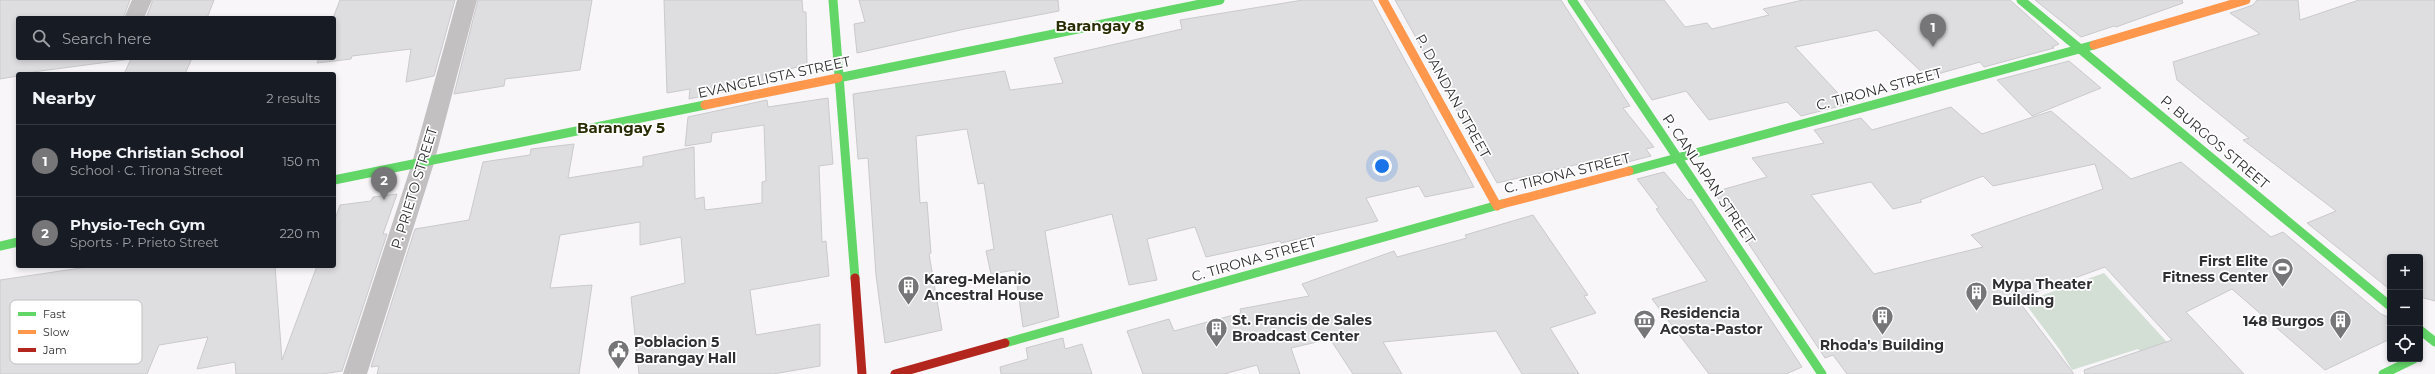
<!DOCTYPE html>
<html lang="en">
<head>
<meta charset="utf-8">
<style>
	:root { --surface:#171b24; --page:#20242c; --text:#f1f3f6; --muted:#9ea1a6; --line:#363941; --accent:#767577 }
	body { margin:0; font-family:Montserrat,sans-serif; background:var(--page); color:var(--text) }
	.controls { position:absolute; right:12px; bottom:12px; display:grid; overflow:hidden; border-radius:4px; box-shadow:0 2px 6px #0003 }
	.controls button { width:36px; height:36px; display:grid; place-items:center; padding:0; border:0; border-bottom:1px solid var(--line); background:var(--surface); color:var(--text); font:20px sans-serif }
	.you { position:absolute; left:1382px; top:166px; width:14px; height:14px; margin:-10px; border:3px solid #fff; border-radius:50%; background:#1a73e8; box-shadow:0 0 0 6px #1a73e833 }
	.badge { display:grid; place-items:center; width:26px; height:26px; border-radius:50%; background:var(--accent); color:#fff; font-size:13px; font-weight:700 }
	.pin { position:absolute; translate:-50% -33px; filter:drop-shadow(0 1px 2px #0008) }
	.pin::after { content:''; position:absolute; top:21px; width:14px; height:12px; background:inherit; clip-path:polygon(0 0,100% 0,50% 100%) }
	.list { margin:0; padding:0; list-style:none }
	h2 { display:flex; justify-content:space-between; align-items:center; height:52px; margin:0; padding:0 16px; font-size:17px }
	h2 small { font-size:13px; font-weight:400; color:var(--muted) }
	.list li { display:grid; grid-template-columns:26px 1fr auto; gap:12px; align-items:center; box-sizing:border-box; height:72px; padding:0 16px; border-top:1px solid var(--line) }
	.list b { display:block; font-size:15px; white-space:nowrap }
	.list p { margin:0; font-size:13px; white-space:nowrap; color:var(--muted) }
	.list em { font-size:13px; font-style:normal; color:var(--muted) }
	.icon { flex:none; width:22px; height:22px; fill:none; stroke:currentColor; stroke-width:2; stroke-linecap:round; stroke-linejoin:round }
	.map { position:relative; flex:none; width:2435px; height:374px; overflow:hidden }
	.search { position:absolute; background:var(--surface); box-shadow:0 2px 6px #0003; left:16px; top:16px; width:320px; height:44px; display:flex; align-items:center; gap:10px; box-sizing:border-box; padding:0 14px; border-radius:4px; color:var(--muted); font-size:15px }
	.panel { position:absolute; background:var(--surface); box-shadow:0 2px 6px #0003; left:16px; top:72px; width:320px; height:196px; border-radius:4px }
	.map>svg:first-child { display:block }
	.green { fill:#d3dfd5 }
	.building { fill:#dedde0; stroke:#cac9cb; fill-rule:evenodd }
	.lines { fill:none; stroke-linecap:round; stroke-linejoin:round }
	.street { fill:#c2c0c0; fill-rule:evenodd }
	.fast { stroke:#63d668; stroke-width:9 }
	.slow { stroke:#ff974d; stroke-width:9 }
	.jam { stroke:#b3261e; stroke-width:9 }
	.labels { text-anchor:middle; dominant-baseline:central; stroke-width:3.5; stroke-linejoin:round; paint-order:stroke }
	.street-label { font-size:14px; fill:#302f31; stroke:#fff }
	.poi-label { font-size:14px; font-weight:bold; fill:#302f31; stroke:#fff; text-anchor:start }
	.neighbourhood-label { font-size:15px; font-weight:bold; fill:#2a2d04; stroke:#fff }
	.key { fill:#fff; stroke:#c1c1c1; stroke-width:1 }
	.key-label { font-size:11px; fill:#302f31 }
</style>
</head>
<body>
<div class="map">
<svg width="2435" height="374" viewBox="0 0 2435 374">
	<rect width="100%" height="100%" fill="#f8f6f9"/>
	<path class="green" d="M 2104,273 L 2196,374 L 2160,374 L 2138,349 L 2072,370 L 2060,350 L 2024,302 Z"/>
	<g class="building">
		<path d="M 0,0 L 130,0 L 123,18 L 18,18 L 18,58 L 192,58 L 185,74 L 124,74 L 131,59 L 18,74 L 18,76 L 0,79 Z"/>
		<path d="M 153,0 L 214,0 L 207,18 L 146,18 Z"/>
		<path d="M 340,0 L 455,0 L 434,76 L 406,82 L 411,49 L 352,56 L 351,59 L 317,63 L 319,58 L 334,58 L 333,18 Z"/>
		<path d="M 478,0 L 592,0 L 580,70 L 505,79 L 504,86 L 454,94 Z"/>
		<path d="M 664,0 L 802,0 L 803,12 L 806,12 L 807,65 L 762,75 L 764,83 L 689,99 L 690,89 L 667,93 Z"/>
		<path d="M 859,0 L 1058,0 L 1059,11 L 965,29 L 857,53 L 854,24 L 865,22 Z"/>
		<path d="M 1303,0 L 1372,0 L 1474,187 L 1425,197 L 1419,186 L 1366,198 L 1378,221 L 1281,243 L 1280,241 L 1206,257 L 1195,227 L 1147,239 L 1157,280 L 1129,285 L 1112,214 L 1045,231 L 1059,317 L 1023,327 L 1015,270 L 991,274 L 986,251 L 994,249 L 984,183 L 978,184 L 967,129 L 916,136 L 920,203 L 927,202 L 931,253 L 929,254 L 942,330 L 885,343 L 876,275 L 868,158 L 858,159 L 853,94 L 1005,71 L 1010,90 L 1063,83 L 1054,58 L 1182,29 L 1180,20 Z"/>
		<path d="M 1395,0 L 1561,0 L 1630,106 L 1623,108 L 1654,147 L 1646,149 L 1651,156 L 1624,163 L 1618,155 L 1497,183 Z"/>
		<path d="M 1584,0 L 1664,0 L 1685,27 L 1707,23 L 1712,29 L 1769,15 L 1763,9 L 1803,0 L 2010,0 L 2059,44 L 2052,47 L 2054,48 L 1984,67 L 1980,62 L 1927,77 L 1877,30 L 1795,47 L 1848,104 L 1801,116 L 1787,102 L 1709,120 L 1686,91 L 1652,100 Z"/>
		<path d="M 2035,0 L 2182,0 L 2183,3 L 2116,27 L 2114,26 L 2081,37 Z"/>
		<path d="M 2257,0 L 2298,0 L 2300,20 L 2359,0 L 2435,0 L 2435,301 L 2420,297 L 2420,257 L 2390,257 L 2388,288 L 2307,223 L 2336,211 L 2243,140 L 2249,138 L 2177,80 L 2173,62 L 2260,34 L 2230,13 L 2253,5 Z"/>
		<path d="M 2069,61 L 2101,88 L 2032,116 L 1997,80 Z"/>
		<path d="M 828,98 L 833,164 L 819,166 L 822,242 L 826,241 L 829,276 L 750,290 L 756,335 L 820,324 L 820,366 L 773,374 L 639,374 L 631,297 L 685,283 L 681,237 L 640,245 L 640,222 L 560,235 L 550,288 L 592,285 L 579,374 L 377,374 L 379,366 L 371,367 L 415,229 L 469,220 L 483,162 L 530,155 L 531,149 L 574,144 L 568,178 L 643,166 L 643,157 L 694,147 L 695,199 L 704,197 L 705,210 L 762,203 L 762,182 L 766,181 L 764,125 L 712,133 L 711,142 L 685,146 L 688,117 L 767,100 L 768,107 Z"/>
		<path d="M 1951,107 L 1982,134 L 2051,111 L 2131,179 L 2181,162 L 2271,237 L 2283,232 L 2381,314 L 2388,317 L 2388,340 L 2325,370 L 2232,289 L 2186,312 L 2244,374 L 2085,374 L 2084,370 L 2172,340 L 2105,267 L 2017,299 L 2074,374 L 1847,374 L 1833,355 L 1825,358 L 1714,192 L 1767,177 L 1752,158 L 1824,143 L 1814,130 L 1861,118 L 1872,130 ZM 2095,164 L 2103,189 L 1971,235 L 1983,247 L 1874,274 L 1811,195 L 1871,182 L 1893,209 L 1922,202 L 1920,200 L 1983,176 L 1993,186 Z"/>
		<path d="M 1664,172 L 1688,200 L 1691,199 L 1802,367 L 1786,374 L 1709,374 L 1652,299 L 1707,281 L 1656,209 L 1659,208 L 1637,179 Z"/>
		<path d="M 397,194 L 383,234 L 387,234 L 342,371 L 322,374 L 236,374 L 235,362 L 197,369 L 208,337 L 159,345 L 147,374 L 0,374 L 0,280 L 94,266 L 275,266 L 282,360 L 317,266 L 334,266 L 334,222 L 340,205 L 371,201 L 373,197 Z"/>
		<path d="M 1533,215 L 1588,295 L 1584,296 L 1596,313 L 1550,328 L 1579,374 L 1522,374 L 1496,331 L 1383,342 L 1402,374 L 1353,374 L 1330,339 L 1291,348 L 1300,374 L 1260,374 L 1257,365 L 1224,374 L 1143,374 L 1127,331 L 1169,319 L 1174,331 L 1241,313 L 1240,309 L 1309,296 L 1302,284 L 1394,251 L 1397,257 L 1467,238 L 1465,235 Z"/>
		<path d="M 1063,338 L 1065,349 L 1082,344 L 1092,374 L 1001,374 L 1000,367 L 1028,359 L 1026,348 Z"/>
	</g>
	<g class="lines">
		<g class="street">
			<path d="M 132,0 L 152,0 L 144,18 L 124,18 Z"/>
			<path d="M 457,0 L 477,0 L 434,163 L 367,374 L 343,374 L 412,163 Z"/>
		</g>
		<g class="fast">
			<path d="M 833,0 L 855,278"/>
			<path d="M 1572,0 L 1822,374"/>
			<path d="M 2021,0 L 2390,306"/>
			<path d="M 838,78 L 1220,0"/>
			<path d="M 1629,171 L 2094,45"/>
			<path d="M 334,180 L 705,105"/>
			<path d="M 0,246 L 18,242"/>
			<path d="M 2420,330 L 2435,342"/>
			<path d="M 1005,343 L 1502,204"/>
			<path d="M 2383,374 L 2414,359"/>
		</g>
		<g class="slow">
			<path d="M 1383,0 L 1497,206"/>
			<path d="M 2094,45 L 2246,0"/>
			<path d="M 705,105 L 838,78"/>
			<path d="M 1502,204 L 1629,171"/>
		</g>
		<g class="jam">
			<path d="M 855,278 L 862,374"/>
			<path d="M 895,374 L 1005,343"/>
		</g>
	</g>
	<defs>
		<symbol id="stadium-pin" viewBox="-11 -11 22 30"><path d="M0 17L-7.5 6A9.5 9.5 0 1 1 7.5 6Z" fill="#767577" stroke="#fff"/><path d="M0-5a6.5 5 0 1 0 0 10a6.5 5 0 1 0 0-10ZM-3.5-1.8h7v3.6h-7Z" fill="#fff"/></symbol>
		<symbol id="building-pin" viewBox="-11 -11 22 30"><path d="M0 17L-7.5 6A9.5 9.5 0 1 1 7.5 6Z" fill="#767577" stroke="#fff"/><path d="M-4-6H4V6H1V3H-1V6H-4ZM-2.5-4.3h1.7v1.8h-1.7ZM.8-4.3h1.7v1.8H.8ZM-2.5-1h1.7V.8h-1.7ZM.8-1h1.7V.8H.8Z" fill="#fff"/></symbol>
		<symbol id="museum-pin" viewBox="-11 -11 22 30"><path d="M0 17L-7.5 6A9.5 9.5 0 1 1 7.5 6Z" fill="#767577" stroke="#fff"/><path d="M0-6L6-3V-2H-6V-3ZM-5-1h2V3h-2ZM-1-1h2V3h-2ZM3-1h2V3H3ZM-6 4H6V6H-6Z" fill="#fff"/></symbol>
		<symbol id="civic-pin" viewBox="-11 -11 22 30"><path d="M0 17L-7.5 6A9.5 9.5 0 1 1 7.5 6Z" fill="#767577" stroke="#fff"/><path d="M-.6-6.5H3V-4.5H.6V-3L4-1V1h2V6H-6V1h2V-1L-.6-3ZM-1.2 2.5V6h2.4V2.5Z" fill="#fff"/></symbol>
	</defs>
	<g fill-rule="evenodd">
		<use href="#stadium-pin" x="2270" y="256" width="25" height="34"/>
		<use href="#building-pin" x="896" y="274" width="25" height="34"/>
		<use href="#building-pin" x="1964" y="280" width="25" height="34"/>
		<use href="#building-pin" x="1870" y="304" width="25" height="34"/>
		<use href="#museum-pin" x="1632" y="308" width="25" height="34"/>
		<use href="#building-pin" x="2328" y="308" width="25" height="34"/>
		<use href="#building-pin" x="1204" y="316" width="25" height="34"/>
		<use href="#civic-pin" x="606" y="338" width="25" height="34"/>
	</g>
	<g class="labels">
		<g class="street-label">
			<text transform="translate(774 77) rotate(-12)">EVANGELISTA STREET</text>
			<text transform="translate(1879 89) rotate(-15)">C. TIRONA STREET</text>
			<text transform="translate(1453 96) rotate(61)">P. DANDAN STREET</text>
			<text transform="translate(2215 142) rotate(40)">P. BURGOS STREET</text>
			<text transform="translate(1567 173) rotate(-14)">C. TIRONA STREET</text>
			<text transform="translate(1709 179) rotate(56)">P. CANLAPAN STREET</text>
			<text transform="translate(414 188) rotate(-73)">P. PRIETO STREET</text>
			<text transform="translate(1254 259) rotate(-16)">C. TIRONA STREET</text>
		</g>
		<g class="poi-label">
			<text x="2268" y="261" text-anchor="end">First Elite<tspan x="2268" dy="16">Fitness Center</tspan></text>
			<text x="924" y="279">Kareg-Melanio<tspan x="924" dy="16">Ancestral House</tspan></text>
			<text x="1992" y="284">Mypa Theater<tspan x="1992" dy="16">Building</tspan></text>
			<text x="1660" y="313">Residencia<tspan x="1660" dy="16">Acosta-Pastor</tspan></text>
			<text x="1232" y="320">St. Francis de Sales<tspan x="1232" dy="16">Broadcast Center</tspan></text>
			<text x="2324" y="321" text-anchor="end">148 Burgos</text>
			<text x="634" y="342">Poblacion 5<tspan x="634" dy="16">Barangay Hall</tspan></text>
			<text x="1882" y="345" text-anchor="middle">Rhoda's Building</text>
		</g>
		<g class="neighbourhood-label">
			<text x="1100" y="25">Barangay 8</text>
			<text x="621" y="127">Barangay 5</text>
		</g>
	</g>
	<rect x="10" y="300" width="132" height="64" rx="6" class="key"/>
	<rect x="18" y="312" width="18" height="4" fill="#63d668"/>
	<rect x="18" y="330" width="18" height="4" fill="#ff974d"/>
	<rect x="18" y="348" width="18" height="4" fill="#b3261e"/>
	<g class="key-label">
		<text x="43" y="318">Fast</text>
		<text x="43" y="336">Slow</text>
		<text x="43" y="354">Jam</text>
	</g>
</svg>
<div class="controls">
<button>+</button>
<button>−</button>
<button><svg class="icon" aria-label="locate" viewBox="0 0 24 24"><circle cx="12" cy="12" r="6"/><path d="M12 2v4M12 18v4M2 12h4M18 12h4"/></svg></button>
</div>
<div class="you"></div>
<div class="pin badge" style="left:1933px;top:47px">1</div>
<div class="pin badge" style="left:384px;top:200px">2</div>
<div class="search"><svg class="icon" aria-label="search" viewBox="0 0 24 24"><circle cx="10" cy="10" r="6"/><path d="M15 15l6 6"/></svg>Search here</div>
<section class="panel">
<h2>Nearby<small>2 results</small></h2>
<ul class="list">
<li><span class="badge">1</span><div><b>Hope Christian School</b><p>School · C. Tirona Street</p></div><em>150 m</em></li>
<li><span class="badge">2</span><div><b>Physio-Tech Gym</b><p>Sports · P. Prieto Street</p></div><em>220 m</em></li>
</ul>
</section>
</div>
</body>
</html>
